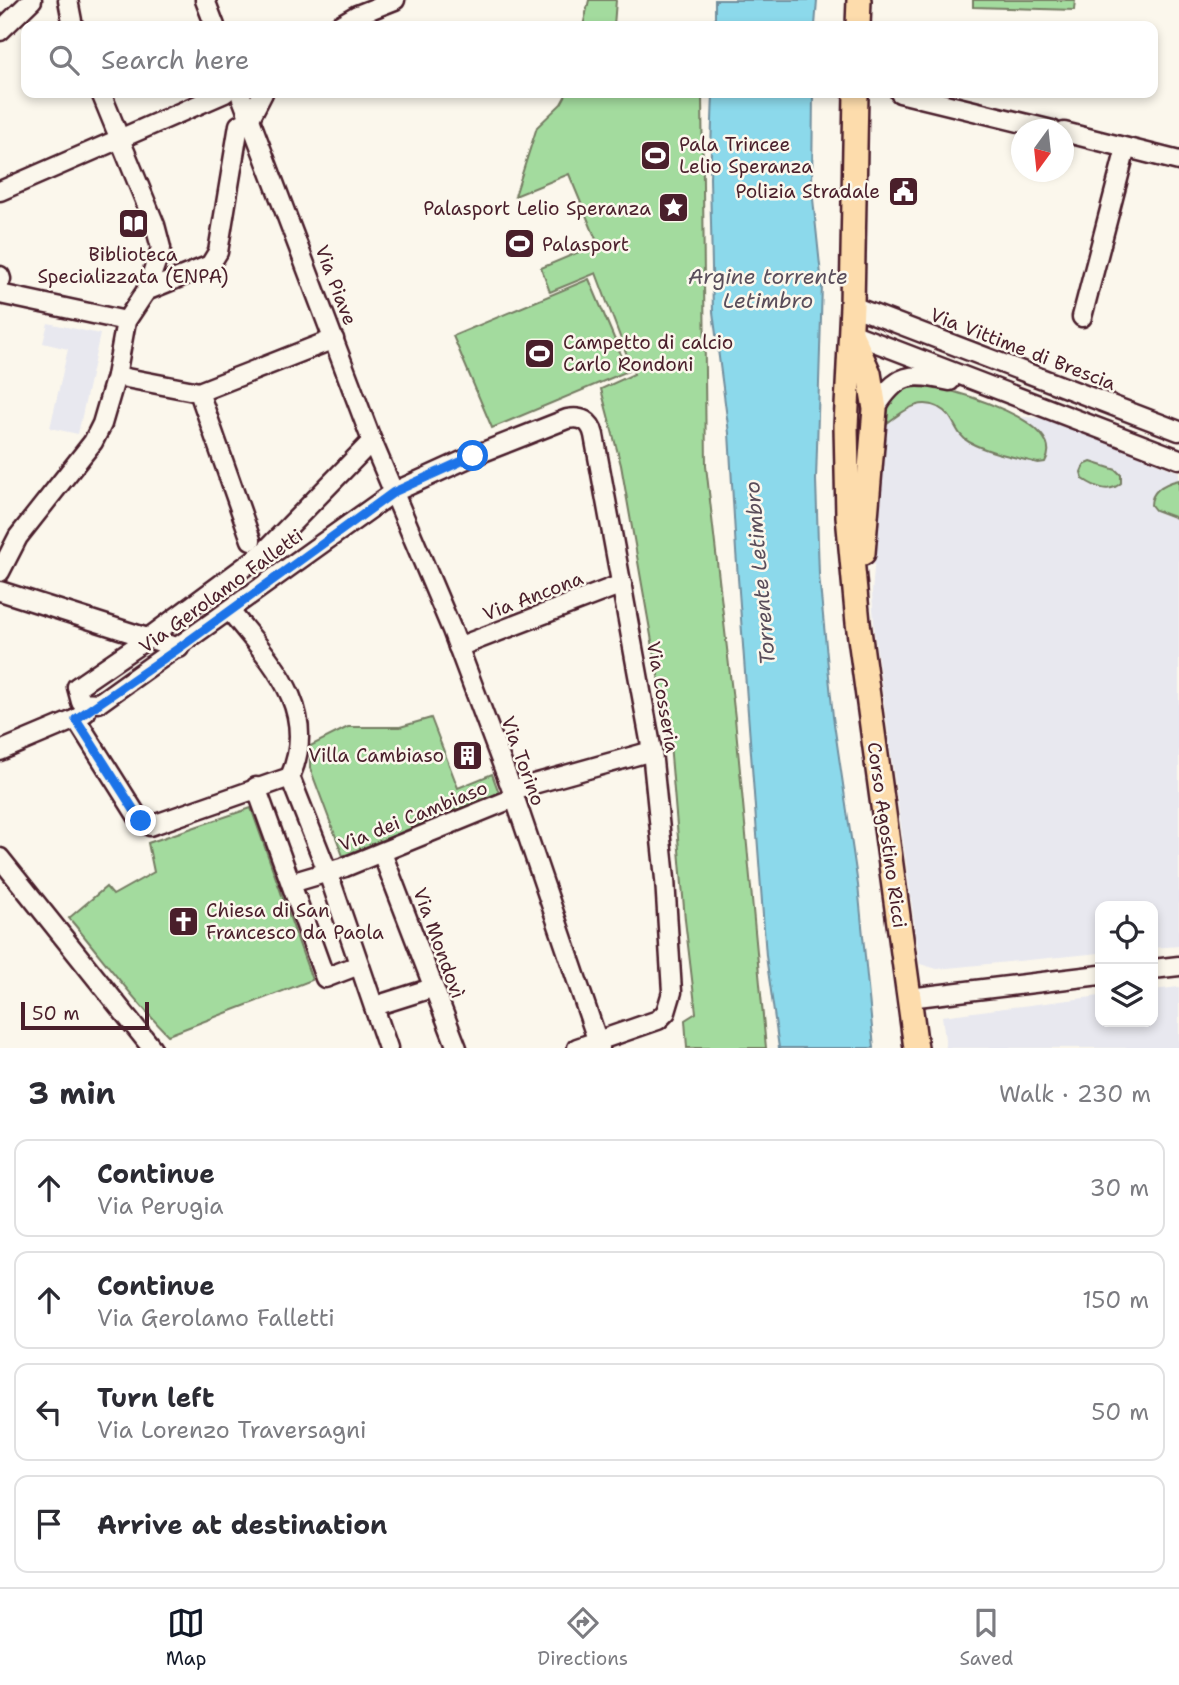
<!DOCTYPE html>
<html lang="en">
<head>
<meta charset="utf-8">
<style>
	:root { --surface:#fff; --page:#f7f7f7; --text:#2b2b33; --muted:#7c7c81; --line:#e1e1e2; --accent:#111827 }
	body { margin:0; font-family:"Shantell Sans",sans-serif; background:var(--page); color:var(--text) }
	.controls { position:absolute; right:21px; bottom:21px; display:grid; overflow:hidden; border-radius:14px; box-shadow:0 4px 10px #0003 }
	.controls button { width:63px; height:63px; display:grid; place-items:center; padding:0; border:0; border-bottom:2px solid var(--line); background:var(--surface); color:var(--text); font:35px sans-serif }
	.compass { position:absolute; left:1011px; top:119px; width:63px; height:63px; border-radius:50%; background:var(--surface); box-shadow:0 4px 10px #0003; rotate:195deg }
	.scale { position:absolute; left:21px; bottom:18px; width:128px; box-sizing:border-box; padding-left:7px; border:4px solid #4a1f2b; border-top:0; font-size:19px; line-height:24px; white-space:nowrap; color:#4a1f2b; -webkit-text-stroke:5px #fbf7ec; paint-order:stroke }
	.stop { position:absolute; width:21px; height:21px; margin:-16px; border:5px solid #1a73e8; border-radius:50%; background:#fff }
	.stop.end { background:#1a73e8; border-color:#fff; box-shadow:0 2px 7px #0008 }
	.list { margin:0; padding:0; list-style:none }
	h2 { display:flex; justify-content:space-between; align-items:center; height:91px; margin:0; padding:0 28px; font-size:30px }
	h2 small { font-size:23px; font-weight:400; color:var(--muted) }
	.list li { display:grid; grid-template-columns:46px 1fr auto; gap:21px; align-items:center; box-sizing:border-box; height:98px; margin:0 14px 14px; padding:0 14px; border:2px solid var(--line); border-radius:14px }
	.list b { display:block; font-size:26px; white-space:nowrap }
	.list p { margin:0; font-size:23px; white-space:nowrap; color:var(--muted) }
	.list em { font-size:23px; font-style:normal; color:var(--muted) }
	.icon { flex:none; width:38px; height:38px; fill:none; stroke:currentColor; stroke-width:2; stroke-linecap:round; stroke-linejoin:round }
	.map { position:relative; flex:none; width:1179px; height:1048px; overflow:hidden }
	.search { position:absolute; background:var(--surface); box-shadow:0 4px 10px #0003; left:21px; right:21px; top:21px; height:77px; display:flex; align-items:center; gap:18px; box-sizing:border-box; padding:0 24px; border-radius:14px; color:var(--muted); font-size:26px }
	.sheet { height:539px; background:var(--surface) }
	nav { display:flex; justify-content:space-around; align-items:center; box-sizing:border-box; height:98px; border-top:2px solid var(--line); background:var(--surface); font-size:19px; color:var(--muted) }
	nav a { display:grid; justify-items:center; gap:4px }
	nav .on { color:var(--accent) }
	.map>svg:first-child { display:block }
	.built { fill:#e8e8ef }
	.green { fill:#a3db9e; stroke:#767d64; stroke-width:2 }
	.water { fill:#8cd9eb; stroke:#728f9e; stroke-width:2 }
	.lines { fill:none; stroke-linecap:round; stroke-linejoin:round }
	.minor-casing { stroke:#4a1f2b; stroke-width:23 }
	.major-casing { stroke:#4a1f2b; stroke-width:28 }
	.minor { stroke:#fbf7ec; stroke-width:18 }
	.major { stroke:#fddcac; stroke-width:23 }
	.route { stroke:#1a73e8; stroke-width:9 }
	.labels { text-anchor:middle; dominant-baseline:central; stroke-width:5; stroke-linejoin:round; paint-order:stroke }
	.poi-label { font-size:19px; fill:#4a1f2b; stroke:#fbf7ec; text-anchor:start }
	.street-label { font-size:19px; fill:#4a1f2b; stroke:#fbf7ec }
	.water-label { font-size:21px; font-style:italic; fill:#5a4e5b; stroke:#fbf7ec }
</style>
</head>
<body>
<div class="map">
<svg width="1179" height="1048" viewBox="0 0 1179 1048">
	<rect width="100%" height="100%" fill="#fbf7ec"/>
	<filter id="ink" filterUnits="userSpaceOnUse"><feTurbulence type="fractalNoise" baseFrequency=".0143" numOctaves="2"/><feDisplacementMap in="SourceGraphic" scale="14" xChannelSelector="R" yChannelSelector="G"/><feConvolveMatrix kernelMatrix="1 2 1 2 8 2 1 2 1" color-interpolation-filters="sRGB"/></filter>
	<g filter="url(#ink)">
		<g class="built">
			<path d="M 48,323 L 100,334 L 78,434 L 50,428 L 68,349 L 43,343 Z"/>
			<path d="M 914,386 L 951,391 L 1020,417 L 1044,418 L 1179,472 L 1179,946 L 1153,948 L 1153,906 L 1100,906 L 1100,953 L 937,969 L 920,964 L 875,637 L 872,593 L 887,412 Z"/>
			<path d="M 1179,987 L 1179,1048 L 946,1048 L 942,1016 L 1100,996 L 1100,1022 L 1153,1022 L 1153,990 Z"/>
		</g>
		<g class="green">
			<path d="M 589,0 L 616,0 L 614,26 L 583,26 Z"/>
			<path d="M 973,0 L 1075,0 L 1074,10 L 973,7 Z"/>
			<path d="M 567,93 L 702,93 L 706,466 L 735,718 L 766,1048 L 687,1048 L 685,1020 L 696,1013 L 685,920 L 670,744 L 621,465 L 601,389 L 634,374 L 596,273 L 550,292 L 541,268 L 598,244 L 569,174 L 515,196 L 537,127 L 561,104 Z"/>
			<path d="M 589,279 L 628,371 L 492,428 L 453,336 Z"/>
			<path d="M 928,385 C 954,391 1069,421 1045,462 L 1038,463 C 1016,457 989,453 969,442 C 958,436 956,425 949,416 C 927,392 905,409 886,424 C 888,394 899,386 928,385 Z"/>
			<path d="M 1091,462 L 1116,470 L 1121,475 L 1121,483 C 1109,494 1095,487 1083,479 L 1081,472 L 1084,465 Z"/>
			<path d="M 1179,480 L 1179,519 L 1155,510 L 1151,505 C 1151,490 1166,483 1179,480 Z"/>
			<path d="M 431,718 L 458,788 L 492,774 L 499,793 L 343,856 L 310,768 L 310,746 L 348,727 L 400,727 Z"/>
			<path d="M 251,808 L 312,980 L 168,1035 C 132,999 102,957 69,918 L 106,887 L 113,895 L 154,872 L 148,843 Z"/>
		</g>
		<g class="water">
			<path d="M 715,0 L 817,0 L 815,26 L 715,26 Z"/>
			<path d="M 713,93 L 813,93 L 812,189 L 822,285 L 816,480 L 819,575 L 833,717 L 858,885 L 874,1048 L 779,1048 L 766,956 L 736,551 L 729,433 L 713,312 L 710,178 Z"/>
		</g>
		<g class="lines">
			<defs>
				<g id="minor">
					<path d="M 68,0 L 73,26"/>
					<path d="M 205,0 L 215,26"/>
					<path d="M 338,26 L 357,15 L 395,0"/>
					<path d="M 0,31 L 32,0"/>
					<path d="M 240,93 L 372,441 L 452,630 L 512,790 L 600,1048"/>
					<path d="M 900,93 L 1052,130"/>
					<path d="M 1064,132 L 1179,161"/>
					<path d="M 0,191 L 225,93"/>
					<path d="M 0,276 L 1,279"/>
					<path d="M 146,291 L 210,265 L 218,252 L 239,125 L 249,120 L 263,93"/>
					<path d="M 0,294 L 126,321"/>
					<path d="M 852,306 L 1179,431"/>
					<path d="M 1082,317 L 1126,148"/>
					<path d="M 851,333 L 1179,459"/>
					<path d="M 116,376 L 199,392 L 334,339"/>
					<path d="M 199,392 L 251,540"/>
					<path d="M 875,409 C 897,373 910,372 950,381"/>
					<path d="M 372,441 L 263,553 L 147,639 L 77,687 L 81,702 L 99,703 L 394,492 L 473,456 L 567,419 C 581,416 591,421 594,435 L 652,751 L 665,879 L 672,992 L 666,1012 L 658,1020 L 577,1048"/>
					<path d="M 0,572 L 18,537 L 93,442 L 102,424 L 116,376 L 126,321 L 146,291 L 161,248 L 155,225 L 101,93"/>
					<path d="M 0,591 L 179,648"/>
					<path d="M 230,611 C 270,661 320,708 290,777"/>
					<path d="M 458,647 L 622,584"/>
					<path d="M 76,719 L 141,822 L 150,826 L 290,777"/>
					<path d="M 0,751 L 76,719 L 86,712"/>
					<path d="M 290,777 L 328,873 L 388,1048"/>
					<path d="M 256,787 L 325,978 L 359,965"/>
					<path d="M 512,790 L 652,751"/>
					<path d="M 382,853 L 457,1048"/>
					<path d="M 0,858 L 152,1048"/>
					<path d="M 291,883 L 345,867 L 514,798"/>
					<path d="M 1153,969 L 1179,966"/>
					<path d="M 909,998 L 1100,975"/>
					<path d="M 375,1006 L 432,988"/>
				</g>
				<g id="major">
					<path d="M 858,26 L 859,0"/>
					<path d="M 856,93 L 852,306 L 846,426 L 848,516 L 858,623 L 916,1048"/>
					<path d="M 852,336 L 869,373 L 875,409 L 863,553"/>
				</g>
			</defs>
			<use href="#minor" class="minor-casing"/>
			<use href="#major" class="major-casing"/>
			<use href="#minor" class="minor"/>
			<use href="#major" class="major"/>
		</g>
	</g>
	<g class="lines" filter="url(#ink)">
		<path class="route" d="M 141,821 L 76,719 L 179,648 L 394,492 L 473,456"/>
	</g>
	<defs>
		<symbol id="stadium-square" viewBox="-11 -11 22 22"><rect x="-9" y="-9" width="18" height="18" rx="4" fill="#4a1f2b" stroke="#fbf7ec"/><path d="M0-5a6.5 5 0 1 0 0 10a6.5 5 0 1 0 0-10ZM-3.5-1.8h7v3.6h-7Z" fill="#fff"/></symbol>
		<symbol id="civic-square" viewBox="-11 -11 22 22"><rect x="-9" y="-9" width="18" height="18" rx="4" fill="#4a1f2b" stroke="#fbf7ec"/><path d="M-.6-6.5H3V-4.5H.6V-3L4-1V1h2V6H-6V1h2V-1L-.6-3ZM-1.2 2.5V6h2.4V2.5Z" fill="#fff"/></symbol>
		<symbol id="sight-square" viewBox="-11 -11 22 22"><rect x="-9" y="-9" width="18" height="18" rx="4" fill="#4a1f2b" stroke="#fbf7ec"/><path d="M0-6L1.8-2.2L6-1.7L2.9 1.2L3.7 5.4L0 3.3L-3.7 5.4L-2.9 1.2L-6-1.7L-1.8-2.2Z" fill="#fff"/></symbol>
		<symbol id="library-square" viewBox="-11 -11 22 22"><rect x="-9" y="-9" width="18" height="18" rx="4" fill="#4a1f2b" stroke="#fbf7ec"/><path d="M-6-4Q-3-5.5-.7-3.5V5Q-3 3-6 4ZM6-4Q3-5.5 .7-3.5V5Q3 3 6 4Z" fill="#fff"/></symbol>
		<symbol id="building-square" viewBox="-11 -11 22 22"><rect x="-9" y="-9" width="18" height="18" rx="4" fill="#4a1f2b" stroke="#fbf7ec"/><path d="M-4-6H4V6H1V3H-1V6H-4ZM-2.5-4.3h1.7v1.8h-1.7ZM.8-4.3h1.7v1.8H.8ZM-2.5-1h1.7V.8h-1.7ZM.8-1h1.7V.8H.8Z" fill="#fff"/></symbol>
		<symbol id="church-square" viewBox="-11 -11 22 22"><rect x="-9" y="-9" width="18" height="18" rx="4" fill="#4a1f2b" stroke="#fbf7ec"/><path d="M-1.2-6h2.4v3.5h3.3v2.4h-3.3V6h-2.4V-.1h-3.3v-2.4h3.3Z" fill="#fff"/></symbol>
	</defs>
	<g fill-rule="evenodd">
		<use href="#stadium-square" x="638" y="138" width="35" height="35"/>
		<use href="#civic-square" x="886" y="174" width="35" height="35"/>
		<use href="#sight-square" x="656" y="190" width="35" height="35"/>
		<use href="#library-square" x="116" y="206" width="35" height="35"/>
		<use href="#stadium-square" x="502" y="226" width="35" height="35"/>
		<use href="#stadium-square" x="522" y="336" width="35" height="35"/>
		<use href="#building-square" x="450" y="738" width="35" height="35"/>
		<use href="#church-square" x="166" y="904" width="35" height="35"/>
	</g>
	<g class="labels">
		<g class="poi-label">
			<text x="679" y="144">Pala Trincee<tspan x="679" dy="22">Lelio Speranza</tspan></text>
			<text x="880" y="191" text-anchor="end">Polizia Stradale</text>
			<text x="651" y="208" text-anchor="end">Palasport Lelio Speranza</text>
			<text x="542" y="244">Palasport</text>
			<text x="133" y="254" text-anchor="middle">Biblioteca<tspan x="133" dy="22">Specializzata (ENPA)</tspan></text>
			<text x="563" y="342">Campetto di calcio<tspan x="563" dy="22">Carlo Rondoni</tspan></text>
			<text x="444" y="755" text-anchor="end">Villa Cambiaso</text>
			<text x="206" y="910">Chiesa di San<tspan x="206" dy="22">Francesco da Paola</tspan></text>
		</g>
		<g class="street-label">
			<text transform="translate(336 285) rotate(69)">Via Piave</text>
			<text transform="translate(1023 349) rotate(21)">Via Vittime di Brescia</text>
			<text transform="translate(221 591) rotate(-36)">Via Gerolamo Falletti</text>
			<text transform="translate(533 596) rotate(-21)">Via Ancona</text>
			<text transform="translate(663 697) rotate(80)">Via Cosseria</text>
			<text transform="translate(523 761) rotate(70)">Via Torino</text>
			<text transform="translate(413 816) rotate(-22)">Via dei Cambiaso</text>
			<text transform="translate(887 835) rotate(82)">Corso Agostino Ricci</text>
			<text transform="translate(439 943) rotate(70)">Via Mondovì</text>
		</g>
		<g class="water-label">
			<text x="768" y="277">Argine torrente<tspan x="768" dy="24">Letimbro</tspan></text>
			<text transform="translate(760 573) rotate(-95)">Torrente Letimbro</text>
		</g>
	</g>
</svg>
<div class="controls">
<button><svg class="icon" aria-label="locate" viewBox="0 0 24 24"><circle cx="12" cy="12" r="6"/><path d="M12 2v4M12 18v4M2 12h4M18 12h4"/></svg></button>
<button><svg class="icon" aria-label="layers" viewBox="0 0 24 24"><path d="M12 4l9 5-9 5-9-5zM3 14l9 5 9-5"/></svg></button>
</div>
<svg class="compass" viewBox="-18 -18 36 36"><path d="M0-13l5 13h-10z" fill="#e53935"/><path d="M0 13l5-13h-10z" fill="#7c7c81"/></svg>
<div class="scale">50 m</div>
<div class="stop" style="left:473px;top:456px"></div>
<div class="stop end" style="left:141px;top:821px"></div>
<div class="search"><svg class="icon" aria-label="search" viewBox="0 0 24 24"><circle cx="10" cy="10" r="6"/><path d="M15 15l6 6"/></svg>Search here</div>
</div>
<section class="sheet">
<h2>3 min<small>Walk · 230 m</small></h2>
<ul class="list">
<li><svg class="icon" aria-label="ahead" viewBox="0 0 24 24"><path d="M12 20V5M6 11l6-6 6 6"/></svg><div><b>Continue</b><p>Via Perugia</p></div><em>30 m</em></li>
<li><svg class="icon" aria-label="ahead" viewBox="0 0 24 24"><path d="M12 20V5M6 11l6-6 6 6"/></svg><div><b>Continue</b><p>Via Gerolamo Falletti</p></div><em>150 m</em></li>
<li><svg class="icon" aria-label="left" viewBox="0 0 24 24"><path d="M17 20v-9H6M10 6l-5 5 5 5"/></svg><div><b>Turn left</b><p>Via Lorenzo Traversagni</p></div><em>50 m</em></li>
<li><svg class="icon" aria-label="arrive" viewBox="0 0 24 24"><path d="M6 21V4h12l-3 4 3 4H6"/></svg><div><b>Arrive at destination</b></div></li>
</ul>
</section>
<nav>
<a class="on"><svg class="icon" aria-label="map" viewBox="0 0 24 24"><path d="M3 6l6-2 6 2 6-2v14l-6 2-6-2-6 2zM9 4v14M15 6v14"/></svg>Map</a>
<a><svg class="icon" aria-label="directions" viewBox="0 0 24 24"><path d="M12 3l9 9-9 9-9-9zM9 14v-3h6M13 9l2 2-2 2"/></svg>Directions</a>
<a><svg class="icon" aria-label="saved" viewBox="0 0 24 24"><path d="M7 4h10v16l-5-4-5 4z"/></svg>Saved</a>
</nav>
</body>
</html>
